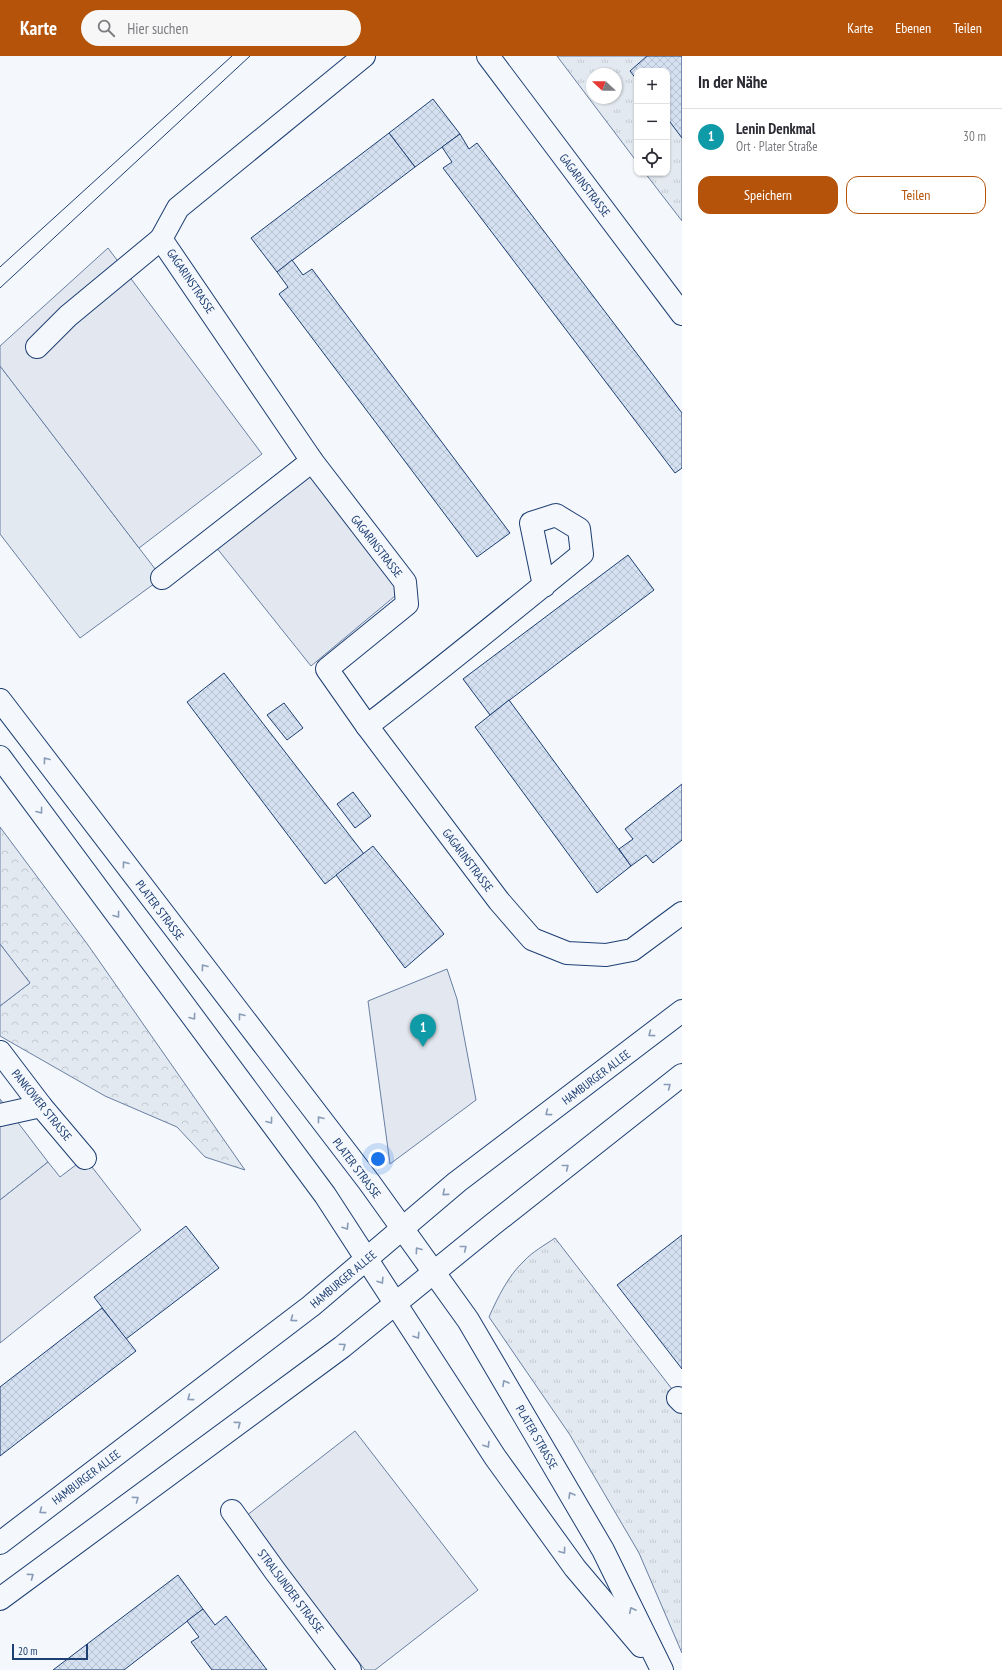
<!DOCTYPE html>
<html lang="de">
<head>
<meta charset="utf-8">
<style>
	:root { --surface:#fff; --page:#f7f7f7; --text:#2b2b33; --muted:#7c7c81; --line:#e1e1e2; --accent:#b45309 }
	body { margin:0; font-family:"PT Sans Narrow",sans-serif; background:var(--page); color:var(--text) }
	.controls { position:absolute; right:12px; top:12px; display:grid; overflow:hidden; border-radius:8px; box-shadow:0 1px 3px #0004 }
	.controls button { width:36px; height:36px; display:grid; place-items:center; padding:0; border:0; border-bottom:1px solid var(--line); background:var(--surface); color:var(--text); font:20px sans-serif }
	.compass { position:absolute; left:586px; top:12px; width:36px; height:36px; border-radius:50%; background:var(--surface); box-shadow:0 1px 3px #0004; rotate:292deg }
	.scale { position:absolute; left:12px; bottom:10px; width:76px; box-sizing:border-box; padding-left:4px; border:2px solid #1d3f73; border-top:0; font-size:11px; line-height:14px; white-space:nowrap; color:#1d3f73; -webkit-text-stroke:3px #f4f7fb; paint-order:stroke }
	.you { position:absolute; left:378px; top:1103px; width:14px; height:14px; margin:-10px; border:3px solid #fff; border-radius:50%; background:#1a73e8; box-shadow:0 0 0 6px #1a73e833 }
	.badge { display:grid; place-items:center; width:26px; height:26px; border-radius:50%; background:var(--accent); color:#fff; font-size:13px; font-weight:700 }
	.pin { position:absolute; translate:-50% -33px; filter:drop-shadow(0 1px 2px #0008) }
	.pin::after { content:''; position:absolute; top:21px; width:14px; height:12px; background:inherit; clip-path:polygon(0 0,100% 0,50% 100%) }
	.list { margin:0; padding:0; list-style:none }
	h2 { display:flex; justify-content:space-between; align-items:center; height:52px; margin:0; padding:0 16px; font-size:17px }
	h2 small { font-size:13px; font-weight:400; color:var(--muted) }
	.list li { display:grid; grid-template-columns:26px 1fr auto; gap:12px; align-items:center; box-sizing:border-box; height:56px; padding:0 16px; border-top:1px solid var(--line) }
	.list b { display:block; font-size:15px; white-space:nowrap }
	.list p { margin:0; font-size:13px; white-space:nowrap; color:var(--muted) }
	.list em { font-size:13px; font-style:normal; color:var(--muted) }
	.actions { display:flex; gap:8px; padding:12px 16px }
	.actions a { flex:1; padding:9px 0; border:1px solid var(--accent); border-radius:12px; text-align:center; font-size:14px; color:var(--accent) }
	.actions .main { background:var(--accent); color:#fff }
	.icon { flex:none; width:22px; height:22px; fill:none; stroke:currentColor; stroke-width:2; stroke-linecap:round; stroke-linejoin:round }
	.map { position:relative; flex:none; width:682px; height:1614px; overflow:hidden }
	header { display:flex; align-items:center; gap:24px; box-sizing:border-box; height:56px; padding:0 20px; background:var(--accent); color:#fff }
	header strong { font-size:19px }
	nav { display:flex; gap:22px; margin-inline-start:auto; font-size:14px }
	.search { width:280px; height:36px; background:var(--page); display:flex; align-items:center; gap:10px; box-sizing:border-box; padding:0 14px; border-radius:22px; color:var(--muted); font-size:15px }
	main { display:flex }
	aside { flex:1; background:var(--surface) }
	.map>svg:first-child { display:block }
	.grass { fill:url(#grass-tufts); stroke:#687fa3; fill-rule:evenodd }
	.forest { fill:url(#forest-crowns); stroke:#687fa3 }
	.park { fill:#e3e9f0; stroke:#687fa3 }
	.parking { fill:#e3e8f0; stroke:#687fa3 }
	.building { fill:url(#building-cross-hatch); stroke:#1d3f73 }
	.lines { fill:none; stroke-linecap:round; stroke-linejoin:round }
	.minor-casing { stroke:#1d3f73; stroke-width:24 }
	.minor { stroke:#f4f7fb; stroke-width:22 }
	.tram { stroke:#1d3f73; stroke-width:1 }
	.oneway { stroke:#889bb7 }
	.labels { text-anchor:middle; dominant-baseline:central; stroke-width:3; stroke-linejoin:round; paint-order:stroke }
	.street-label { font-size:12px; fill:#1d3f73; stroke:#f4f7fb }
</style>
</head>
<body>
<header>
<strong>Karte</strong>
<div class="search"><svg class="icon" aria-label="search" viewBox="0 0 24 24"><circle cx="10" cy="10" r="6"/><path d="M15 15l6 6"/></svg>Hier suchen</div>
<nav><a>Karte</a><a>Ebenen</a><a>Teilen</a></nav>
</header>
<main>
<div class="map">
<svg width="682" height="1614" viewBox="0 0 682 1614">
	<defs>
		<pattern id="grass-tufts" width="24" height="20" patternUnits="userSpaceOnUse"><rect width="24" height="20" fill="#e3e9f0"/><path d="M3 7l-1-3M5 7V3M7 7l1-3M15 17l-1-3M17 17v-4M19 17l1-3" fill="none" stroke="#c2c9d1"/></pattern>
		<pattern id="forest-crowns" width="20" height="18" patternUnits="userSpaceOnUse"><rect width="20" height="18" fill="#e3e9f0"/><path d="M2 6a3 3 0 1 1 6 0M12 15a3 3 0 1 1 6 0" fill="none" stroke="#c2c9d1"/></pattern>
		<pattern id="building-cross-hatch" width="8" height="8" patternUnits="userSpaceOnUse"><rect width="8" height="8" fill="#d5e0f0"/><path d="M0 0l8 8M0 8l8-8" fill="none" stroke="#b6c1d1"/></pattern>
	</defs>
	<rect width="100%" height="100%" fill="#f4f7fb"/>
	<g class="grass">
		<path d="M 557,0 L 682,0 L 682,165 L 645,117 L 667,117 L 667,15 L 637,15 L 637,106 ZM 592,18 L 616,18 L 616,42 L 592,42 Z"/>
		<path d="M 555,1182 L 682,1346 L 682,1597 L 639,1497 L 570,1379 L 489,1261 C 498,1241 508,1220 524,1205 C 532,1196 545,1189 555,1182 Z"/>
	</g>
	<path class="forest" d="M 0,771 L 88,889 L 245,1114 L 205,1101 L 177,1071 L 105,1040 L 0,980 L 0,950 L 30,927 L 0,888 Z"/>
	<g class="park">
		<path d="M 0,310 L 162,522 L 80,582 L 0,478 Z"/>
		<path d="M 0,1043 L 48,1106 L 0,1144 Z"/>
	</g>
	<g class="parking">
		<path d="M 108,192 L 262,398 L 139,492 L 0,310 L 0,290 Z"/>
		<path d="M 297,402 L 401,535 L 311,610 L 204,476 Z"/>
		<path d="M 0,888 L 30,927 L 0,950 Z"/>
		<path d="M 447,913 L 457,943 L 476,1044 L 390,1108 L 368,945 Z"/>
		<path d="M 85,1102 L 141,1174 L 0,1287 L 0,1144 L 48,1106 L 60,1121 Z"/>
		<path d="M 355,1375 L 478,1534 L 375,1614 L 365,1614 L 246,1460 Z"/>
	</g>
	<g class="building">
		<path d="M 647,0 L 682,0 L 682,82 L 667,62 L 667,15 L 637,15 L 637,24 L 630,15 Z"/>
		<path d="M 433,43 L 460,78 L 415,111 L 389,77 Z"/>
		<path d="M 389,77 L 415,111 L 277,216 L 251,182 Z"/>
		<path d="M 460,78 L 469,93 L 477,87 L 682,357 L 682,412 L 675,417 L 443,112 L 452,106 L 442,91 Z"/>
		<path d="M 292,204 L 303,219 L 312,213 L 510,477 L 477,501 L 279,238 L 288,231 L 277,216 Z"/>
		<path d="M 628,499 L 654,534 L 490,659 L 463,623 Z"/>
		<path d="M 224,617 L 364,798 L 325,828 L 187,646 Z"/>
		<path d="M 509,644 L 631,810 L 597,837 L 475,671 Z"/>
		<path d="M 284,647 L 303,672 L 287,684 L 267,659 Z"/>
		<path d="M 682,728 L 682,784 L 653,807 L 646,799 L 631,810 L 619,793 L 633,783 L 625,773 Z"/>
		<path d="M 353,736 L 371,760 L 355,772 L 337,748 Z"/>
		<path d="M 373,790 L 444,878 L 405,912 L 336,819 Z"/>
		<path d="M 186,1170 L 219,1212 L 126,1283 L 94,1241 Z"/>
		<path d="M 682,1179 L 682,1313 L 617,1229 Z"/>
		<path d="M 102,1252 L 136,1295 L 0,1400 L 0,1331 Z"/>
		<path d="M 178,1519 L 203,1553 L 124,1614 L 53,1614 Z"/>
		<path d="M 203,1553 L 215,1569 L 226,1560 L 267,1614 L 212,1614 L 191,1586 L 199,1581 L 187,1565 Z"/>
	</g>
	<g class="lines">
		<defs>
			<g id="minor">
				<path d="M 364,0 L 178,152 L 161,183 L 312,405 L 405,526 L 407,548 L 327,613 L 367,670 L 499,845 L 532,883 L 567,897 L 606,899 L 632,894 L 682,857"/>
				<path d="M 488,0 L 682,258"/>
				<path d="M 37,291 L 68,260 L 161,183"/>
				<path d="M 162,522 L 312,405"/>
				<path d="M 0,644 L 369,1126 L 468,1264 L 603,1494 L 662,1614"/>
				<path d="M 367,670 C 440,614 511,556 582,498 L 579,473 L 556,459 L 531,467 L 544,530"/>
				<path d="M 0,701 L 325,1139 L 495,1401 L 575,1512 L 641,1590"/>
				<path d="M 0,996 L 41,1050 L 85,1102"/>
				<path d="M 0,1059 L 41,1050"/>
				<path d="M 678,1342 L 682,1346"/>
				<path d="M 232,1455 L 275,1515 L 350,1614"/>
				<path d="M 0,1487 L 311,1250 L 457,1126 L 682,955"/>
				<path d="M 0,1543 L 342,1291 L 492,1169 L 682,1019"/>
			</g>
		</defs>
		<use href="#minor" class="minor-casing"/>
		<use href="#minor" class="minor"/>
		<g class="tram">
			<path d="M 0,211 L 232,0"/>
			<path d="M 0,232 L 250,0"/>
		</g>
	</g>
	<defs><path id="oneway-chevron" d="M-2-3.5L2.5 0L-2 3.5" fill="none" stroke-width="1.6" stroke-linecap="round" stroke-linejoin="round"/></defs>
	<g class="oneway">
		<use href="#oneway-chevron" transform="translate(46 704) rotate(-127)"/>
		<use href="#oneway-chevron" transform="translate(40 755) rotate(53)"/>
		<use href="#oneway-chevron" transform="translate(125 808) rotate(-127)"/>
		<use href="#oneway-chevron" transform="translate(117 859) rotate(53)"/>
		<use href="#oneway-chevron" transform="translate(204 911) rotate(-127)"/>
		<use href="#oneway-chevron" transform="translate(241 960) rotate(-128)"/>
		<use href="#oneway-chevron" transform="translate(193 961) rotate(53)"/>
		<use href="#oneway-chevron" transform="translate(651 978) rotate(143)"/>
		<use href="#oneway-chevron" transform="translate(668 1030) rotate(-38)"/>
		<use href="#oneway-chevron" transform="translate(548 1057) rotate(143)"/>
		<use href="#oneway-chevron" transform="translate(320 1063) rotate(-128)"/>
		<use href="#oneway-chevron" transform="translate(270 1065) rotate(53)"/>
		<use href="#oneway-chevron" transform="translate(566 1111) rotate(-38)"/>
		<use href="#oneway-chevron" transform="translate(445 1137) rotate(140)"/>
		<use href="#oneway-chevron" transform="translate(346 1171) rotate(57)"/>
		<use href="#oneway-chevron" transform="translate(464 1192) rotate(-39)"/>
		<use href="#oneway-chevron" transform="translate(418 1194) rotate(-126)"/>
		<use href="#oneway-chevron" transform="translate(381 1225) rotate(57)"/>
		<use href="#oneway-chevron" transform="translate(293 1263) rotate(143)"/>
		<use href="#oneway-chevron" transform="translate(417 1280) rotate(57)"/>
		<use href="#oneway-chevron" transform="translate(343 1290) rotate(-35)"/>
		<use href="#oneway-chevron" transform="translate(505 1327) rotate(-120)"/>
		<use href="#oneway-chevron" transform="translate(190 1342) rotate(143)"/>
		<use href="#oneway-chevron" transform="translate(238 1368) rotate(-37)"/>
		<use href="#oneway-chevron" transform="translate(487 1389) rotate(58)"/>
		<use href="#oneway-chevron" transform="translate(571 1439) rotate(-120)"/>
		<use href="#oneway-chevron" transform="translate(136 1443) rotate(-36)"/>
		<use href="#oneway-chevron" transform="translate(42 1455) rotate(143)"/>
		<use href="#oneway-chevron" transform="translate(563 1495) rotate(54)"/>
		<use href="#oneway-chevron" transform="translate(31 1520) rotate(-36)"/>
		<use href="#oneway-chevron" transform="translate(632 1554) rotate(-116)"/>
	</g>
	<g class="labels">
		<g class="street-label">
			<text transform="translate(585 129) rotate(53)">GAGARINSTRASSE</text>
			<text transform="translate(191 225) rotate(56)">GAGARINSTRASSE</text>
			<text transform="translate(377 490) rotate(52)">GAGARINSTRASSE</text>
			<text transform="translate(468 804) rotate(53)">GAGARINSTRASSE</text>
			<text transform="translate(160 854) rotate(53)">PLATER STRASSE</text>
			<text transform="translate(596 1021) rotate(-37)">HAMBURGER ALLEE</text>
			<text transform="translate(42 1049) rotate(51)">PANKOWER STRASSE</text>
			<text transform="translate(357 1112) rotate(53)">PLATER STRASSE</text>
			<text transform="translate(343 1223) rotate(-40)">HAMBURGER ALLEE</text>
			<text transform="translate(537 1381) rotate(60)">PLATER STRASSE</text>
			<text transform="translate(86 1421) rotate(-37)">HAMBURGER ALLEE</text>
			<text transform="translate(291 1535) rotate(53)">STRALSUNDER STRASSE</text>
		</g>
	</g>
</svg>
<div class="controls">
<button>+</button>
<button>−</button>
<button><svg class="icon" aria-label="locate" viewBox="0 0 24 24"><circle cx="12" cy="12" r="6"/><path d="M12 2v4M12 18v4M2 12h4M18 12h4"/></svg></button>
</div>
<svg class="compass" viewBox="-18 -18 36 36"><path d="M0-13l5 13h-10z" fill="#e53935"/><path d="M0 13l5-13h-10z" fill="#7c7c81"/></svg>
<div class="scale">20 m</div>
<div class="you"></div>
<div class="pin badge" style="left:423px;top:991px;background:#0f9aa8">1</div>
</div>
<aside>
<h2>In der Nähe<small></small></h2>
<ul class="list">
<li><span class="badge" style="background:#0f9aa8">1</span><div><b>Lenin Denkmal</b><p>Ort · Plater Straße</p></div><em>30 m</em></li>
</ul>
<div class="actions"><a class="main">Speichern</a><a>Teilen</a></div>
</aside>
</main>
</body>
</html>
